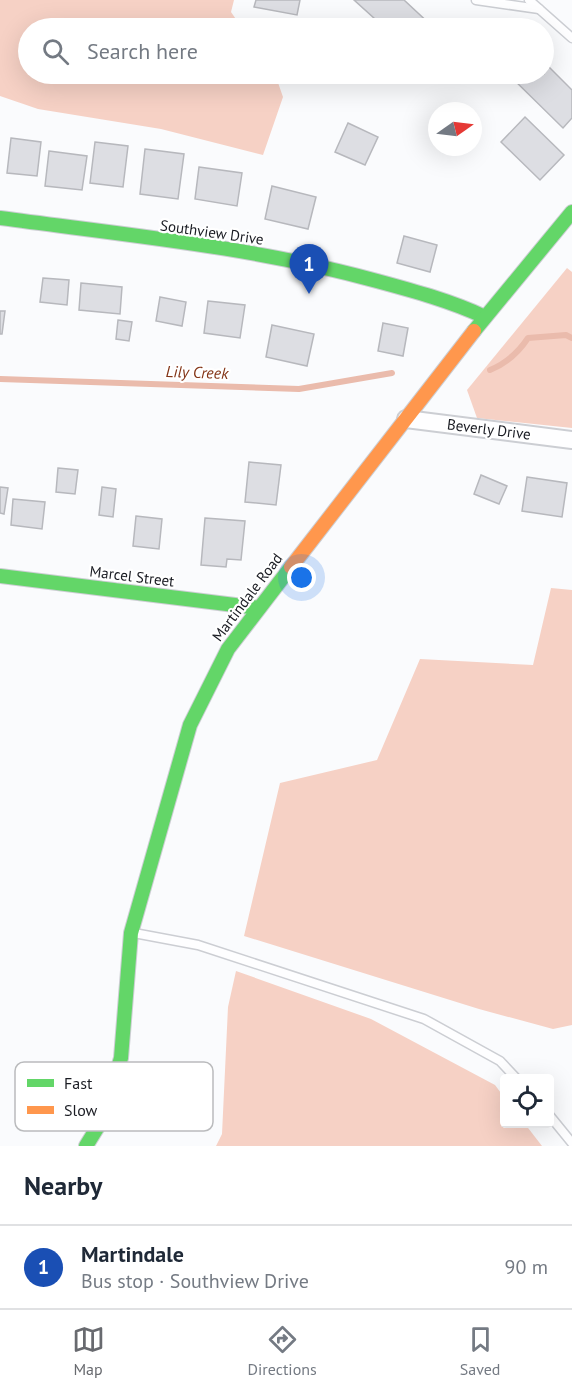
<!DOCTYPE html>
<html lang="en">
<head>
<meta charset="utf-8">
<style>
	:root { --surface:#fff; --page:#f6f6f7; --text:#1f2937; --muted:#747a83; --line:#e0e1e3; --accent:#686a6f }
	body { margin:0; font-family:"PT Sans",sans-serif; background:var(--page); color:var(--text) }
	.controls { position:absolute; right:18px; bottom:18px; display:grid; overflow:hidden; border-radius:6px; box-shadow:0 6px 24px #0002 }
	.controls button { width:54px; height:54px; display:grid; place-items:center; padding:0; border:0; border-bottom:2px solid var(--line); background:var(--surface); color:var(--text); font:30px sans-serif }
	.compass { position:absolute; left:428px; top:102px; width:54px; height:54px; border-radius:50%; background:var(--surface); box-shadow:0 6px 24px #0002; rotate:76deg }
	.you { position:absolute; left:302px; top:578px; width:21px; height:21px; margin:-15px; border:4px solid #fff; border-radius:50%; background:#1a73e8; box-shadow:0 0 0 9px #1a73e833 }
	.badge { display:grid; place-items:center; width:39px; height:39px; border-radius:50%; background:var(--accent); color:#fff; font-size:20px; font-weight:700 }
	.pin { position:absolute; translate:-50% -50px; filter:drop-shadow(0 2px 3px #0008) }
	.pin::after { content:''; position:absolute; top:32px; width:21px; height:18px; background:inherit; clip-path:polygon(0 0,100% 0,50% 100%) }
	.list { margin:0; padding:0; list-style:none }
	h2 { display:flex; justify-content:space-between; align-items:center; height:78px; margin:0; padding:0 24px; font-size:26px }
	h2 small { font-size:20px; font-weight:400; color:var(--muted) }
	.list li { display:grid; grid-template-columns:39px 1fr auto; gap:18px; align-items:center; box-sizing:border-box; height:84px; padding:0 24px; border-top:2px solid var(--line) }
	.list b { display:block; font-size:22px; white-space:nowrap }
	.list p { margin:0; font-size:20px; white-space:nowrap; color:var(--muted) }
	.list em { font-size:20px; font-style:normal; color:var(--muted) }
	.icon { flex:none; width:33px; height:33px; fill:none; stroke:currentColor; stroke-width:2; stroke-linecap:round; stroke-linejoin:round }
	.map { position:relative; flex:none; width:572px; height:1146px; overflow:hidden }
	.search { position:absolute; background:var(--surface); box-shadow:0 6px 24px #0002; left:18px; right:18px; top:18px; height:66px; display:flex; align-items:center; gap:15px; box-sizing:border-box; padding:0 21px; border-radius:33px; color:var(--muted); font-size:22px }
	.sheet { height:162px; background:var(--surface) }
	nav { display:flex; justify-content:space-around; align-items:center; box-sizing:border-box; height:84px; border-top:2px solid var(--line); background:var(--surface); font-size:16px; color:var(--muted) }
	nav a { display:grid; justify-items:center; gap:3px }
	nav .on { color:var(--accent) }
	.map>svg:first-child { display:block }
	.forest { fill:#f6d1c5 }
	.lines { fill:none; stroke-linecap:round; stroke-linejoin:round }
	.stream { stroke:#eabbac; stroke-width:6 }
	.building { fill:#dddee3; stroke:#b7b8bd; stroke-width:1.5 }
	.lane-casing { stroke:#ccced3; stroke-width:11 }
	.street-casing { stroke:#ccced3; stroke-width:20 }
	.fast-casing { stroke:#ccced3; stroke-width:16 }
	.slow-casing { stroke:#ccced3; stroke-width:16 }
	.lane { stroke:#fefeff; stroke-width:8 }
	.street { stroke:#fefeff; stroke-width:16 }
	.fast { stroke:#63d668; stroke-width:14 }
	.slow { stroke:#ff974d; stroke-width:14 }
	.labels { text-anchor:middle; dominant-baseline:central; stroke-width:4.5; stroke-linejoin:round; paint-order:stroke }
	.street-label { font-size:15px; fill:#1a1c23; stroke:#fff }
	.water-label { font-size:16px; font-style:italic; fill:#833416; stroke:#fff }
	.key { fill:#fff; stroke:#babbbd; stroke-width:1.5 }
	.key-label { font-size:16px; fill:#1a1c23 }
</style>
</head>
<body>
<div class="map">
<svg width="572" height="1146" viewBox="0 0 572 1146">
	<rect width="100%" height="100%" fill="#fafbfd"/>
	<g class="forest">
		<path d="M 0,0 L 234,0 L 231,12 L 242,28 L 28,28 L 28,74 L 275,74 L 283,97 L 263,155 L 161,129 L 38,109 L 0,96 Z"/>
		<path d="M 567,268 L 572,272 L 572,428 L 477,418 L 467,390 Z"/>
		<path d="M 551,588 L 572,590 L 572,1025 L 553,1029 L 479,1009 L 244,936 L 280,783 L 377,760 L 420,659 L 533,665 Z"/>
		<path d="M 236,971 L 371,1019 L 495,1085 L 504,1097 L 504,1124 L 525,1124 L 542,1146 L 216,1146 L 222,1134 L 228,1007 Z"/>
	</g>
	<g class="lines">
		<g class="stream">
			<path d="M 490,370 C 507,363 518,353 528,338 L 566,335 L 572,338"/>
			<path d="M 0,379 L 299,389 L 392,373"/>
		</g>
	</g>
	<g class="building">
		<path d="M 256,0 L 300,0 L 297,15 L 254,7 Z"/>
		<path d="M 354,0 L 404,0 L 433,27 L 385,28 Z"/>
		<path d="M 544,62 L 572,90 L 572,118 L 563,128 L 509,75 L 511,74 L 544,74 Z"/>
		<path d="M 525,117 L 564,155 L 540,180 L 501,142 Z"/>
		<path d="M 348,123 L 378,137 L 365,165 L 335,152 Z"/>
		<path d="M 11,138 L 41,142 L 37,176 L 7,173 Z"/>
		<path d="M 95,142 L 128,146 L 123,187 L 90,183 Z"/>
		<path d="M 145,149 L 184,154 L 178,199 L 140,194 Z"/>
		<path d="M 49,151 L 87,156 L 82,190 L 45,186 Z"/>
		<path d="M 199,167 L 242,173 L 237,206 L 195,199 Z"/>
		<path d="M 272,186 L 316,197 L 308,229 L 265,219 Z"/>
		<path d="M 404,236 L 437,245 L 430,272 L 397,263 Z"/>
		<path d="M 43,278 L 69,280 L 67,305 L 40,302 Z"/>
		<path d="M 81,283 L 122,287 L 120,314 L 79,310 Z"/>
		<path d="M 160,297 L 186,302 L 182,326 L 156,321 Z"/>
		<path d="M 208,301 L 245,305 L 240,338 L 204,333 Z"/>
		<path d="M 0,311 L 5,311 L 2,334 L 0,334 Z"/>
		<path d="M 118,320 L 132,322 L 129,341 L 116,339 Z"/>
		<path d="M 383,323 L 408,328 L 403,356 L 378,351 Z"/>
		<path d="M 272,325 L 314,334 L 307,366 L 266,357 Z"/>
		<path d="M 249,462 L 281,465 L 276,505 L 245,502 Z"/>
		<path d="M 58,468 L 78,470 L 75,494 L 56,492 Z"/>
		<path d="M 481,475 L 507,486 L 499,504 L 474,494 Z"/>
		<path d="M 527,477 L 567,483 L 562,517 L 522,511 Z"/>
		<path d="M 0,487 L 8,488 L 4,514 L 0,513 Z"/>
		<path d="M 102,487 L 116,489 L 113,517 L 99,515 Z"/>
		<path d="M 13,499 L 45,502 L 42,529 L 11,525 Z"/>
		<path d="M 136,516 L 162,519 L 159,549 L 133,546 Z"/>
		<path d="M 205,518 L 245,521 L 241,560 L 227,559 L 226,567 L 201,565 Z"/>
	</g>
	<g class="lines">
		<defs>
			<g id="lane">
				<path d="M 476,0 L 539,9"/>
				<path d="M 529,0 L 572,38"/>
				<path d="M 134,933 L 198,945 L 424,1019 L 500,1061 L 516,1078"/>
				<path d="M 550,1116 L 572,1143"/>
			</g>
			<path id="street" d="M 406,419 L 572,440"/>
			<g id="fast">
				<path d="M 0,218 C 126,235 254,247 377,281 C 414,291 451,301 485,317"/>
				<path d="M 474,331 L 572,212"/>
				<path d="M 0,576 L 259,608"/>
				<path d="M 86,1146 L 102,1120 L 121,1058 L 131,933 L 190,725 L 228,649 L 291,567"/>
			</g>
			<path id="slow" d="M 291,567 L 474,331"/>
		</defs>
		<use href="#lane" class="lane-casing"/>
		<use href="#street" class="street-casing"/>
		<use href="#fast" class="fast-casing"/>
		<use href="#slow" class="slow-casing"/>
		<use href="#lane" class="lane"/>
		<use href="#street" class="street"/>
		<use href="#fast" class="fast"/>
		<use href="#slow" class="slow"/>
	</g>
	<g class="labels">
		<g class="street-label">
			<text transform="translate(212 232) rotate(8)">Southview Drive</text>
			<text transform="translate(489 429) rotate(7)">Beverly Drive</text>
			<text transform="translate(132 576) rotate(7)">Marcel Street</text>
			<text transform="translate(247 597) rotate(-53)">Martindale Road</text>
		</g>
		<g class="water-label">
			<text transform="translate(197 372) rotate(2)">Lily Creek</text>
		</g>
	</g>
	<rect x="15" y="1062" width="198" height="69" rx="9" class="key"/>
	<rect x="27" y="1079" width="27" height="8" fill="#63d668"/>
	<rect x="27" y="1106" width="27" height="8" fill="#ff974d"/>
	<g class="key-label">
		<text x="64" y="1089">Fast</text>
		<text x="64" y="1116">Slow</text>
	</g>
</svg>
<div class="controls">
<button><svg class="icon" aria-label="locate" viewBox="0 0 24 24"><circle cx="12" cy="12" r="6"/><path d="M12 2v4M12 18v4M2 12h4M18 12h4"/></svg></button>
</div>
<svg class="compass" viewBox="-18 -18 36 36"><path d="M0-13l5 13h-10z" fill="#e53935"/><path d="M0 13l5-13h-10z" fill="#747a83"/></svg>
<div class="you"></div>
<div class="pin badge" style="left:309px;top:294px;background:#1a4fb4">1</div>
<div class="search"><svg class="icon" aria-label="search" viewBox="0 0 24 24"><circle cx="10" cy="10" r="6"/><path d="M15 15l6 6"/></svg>Search here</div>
</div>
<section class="sheet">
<h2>Nearby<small></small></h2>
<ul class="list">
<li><span class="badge" style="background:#1a4fb4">1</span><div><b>Martindale</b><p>Bus stop · Southview Drive</p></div><em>90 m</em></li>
</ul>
</section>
<nav>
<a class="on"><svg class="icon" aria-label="map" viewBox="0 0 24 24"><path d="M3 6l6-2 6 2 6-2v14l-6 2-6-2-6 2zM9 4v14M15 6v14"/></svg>Map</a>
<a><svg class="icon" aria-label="directions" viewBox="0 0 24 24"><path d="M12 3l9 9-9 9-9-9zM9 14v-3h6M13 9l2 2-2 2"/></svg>Directions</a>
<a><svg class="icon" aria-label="saved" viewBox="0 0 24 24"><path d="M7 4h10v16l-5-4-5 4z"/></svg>Saved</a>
</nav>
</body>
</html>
